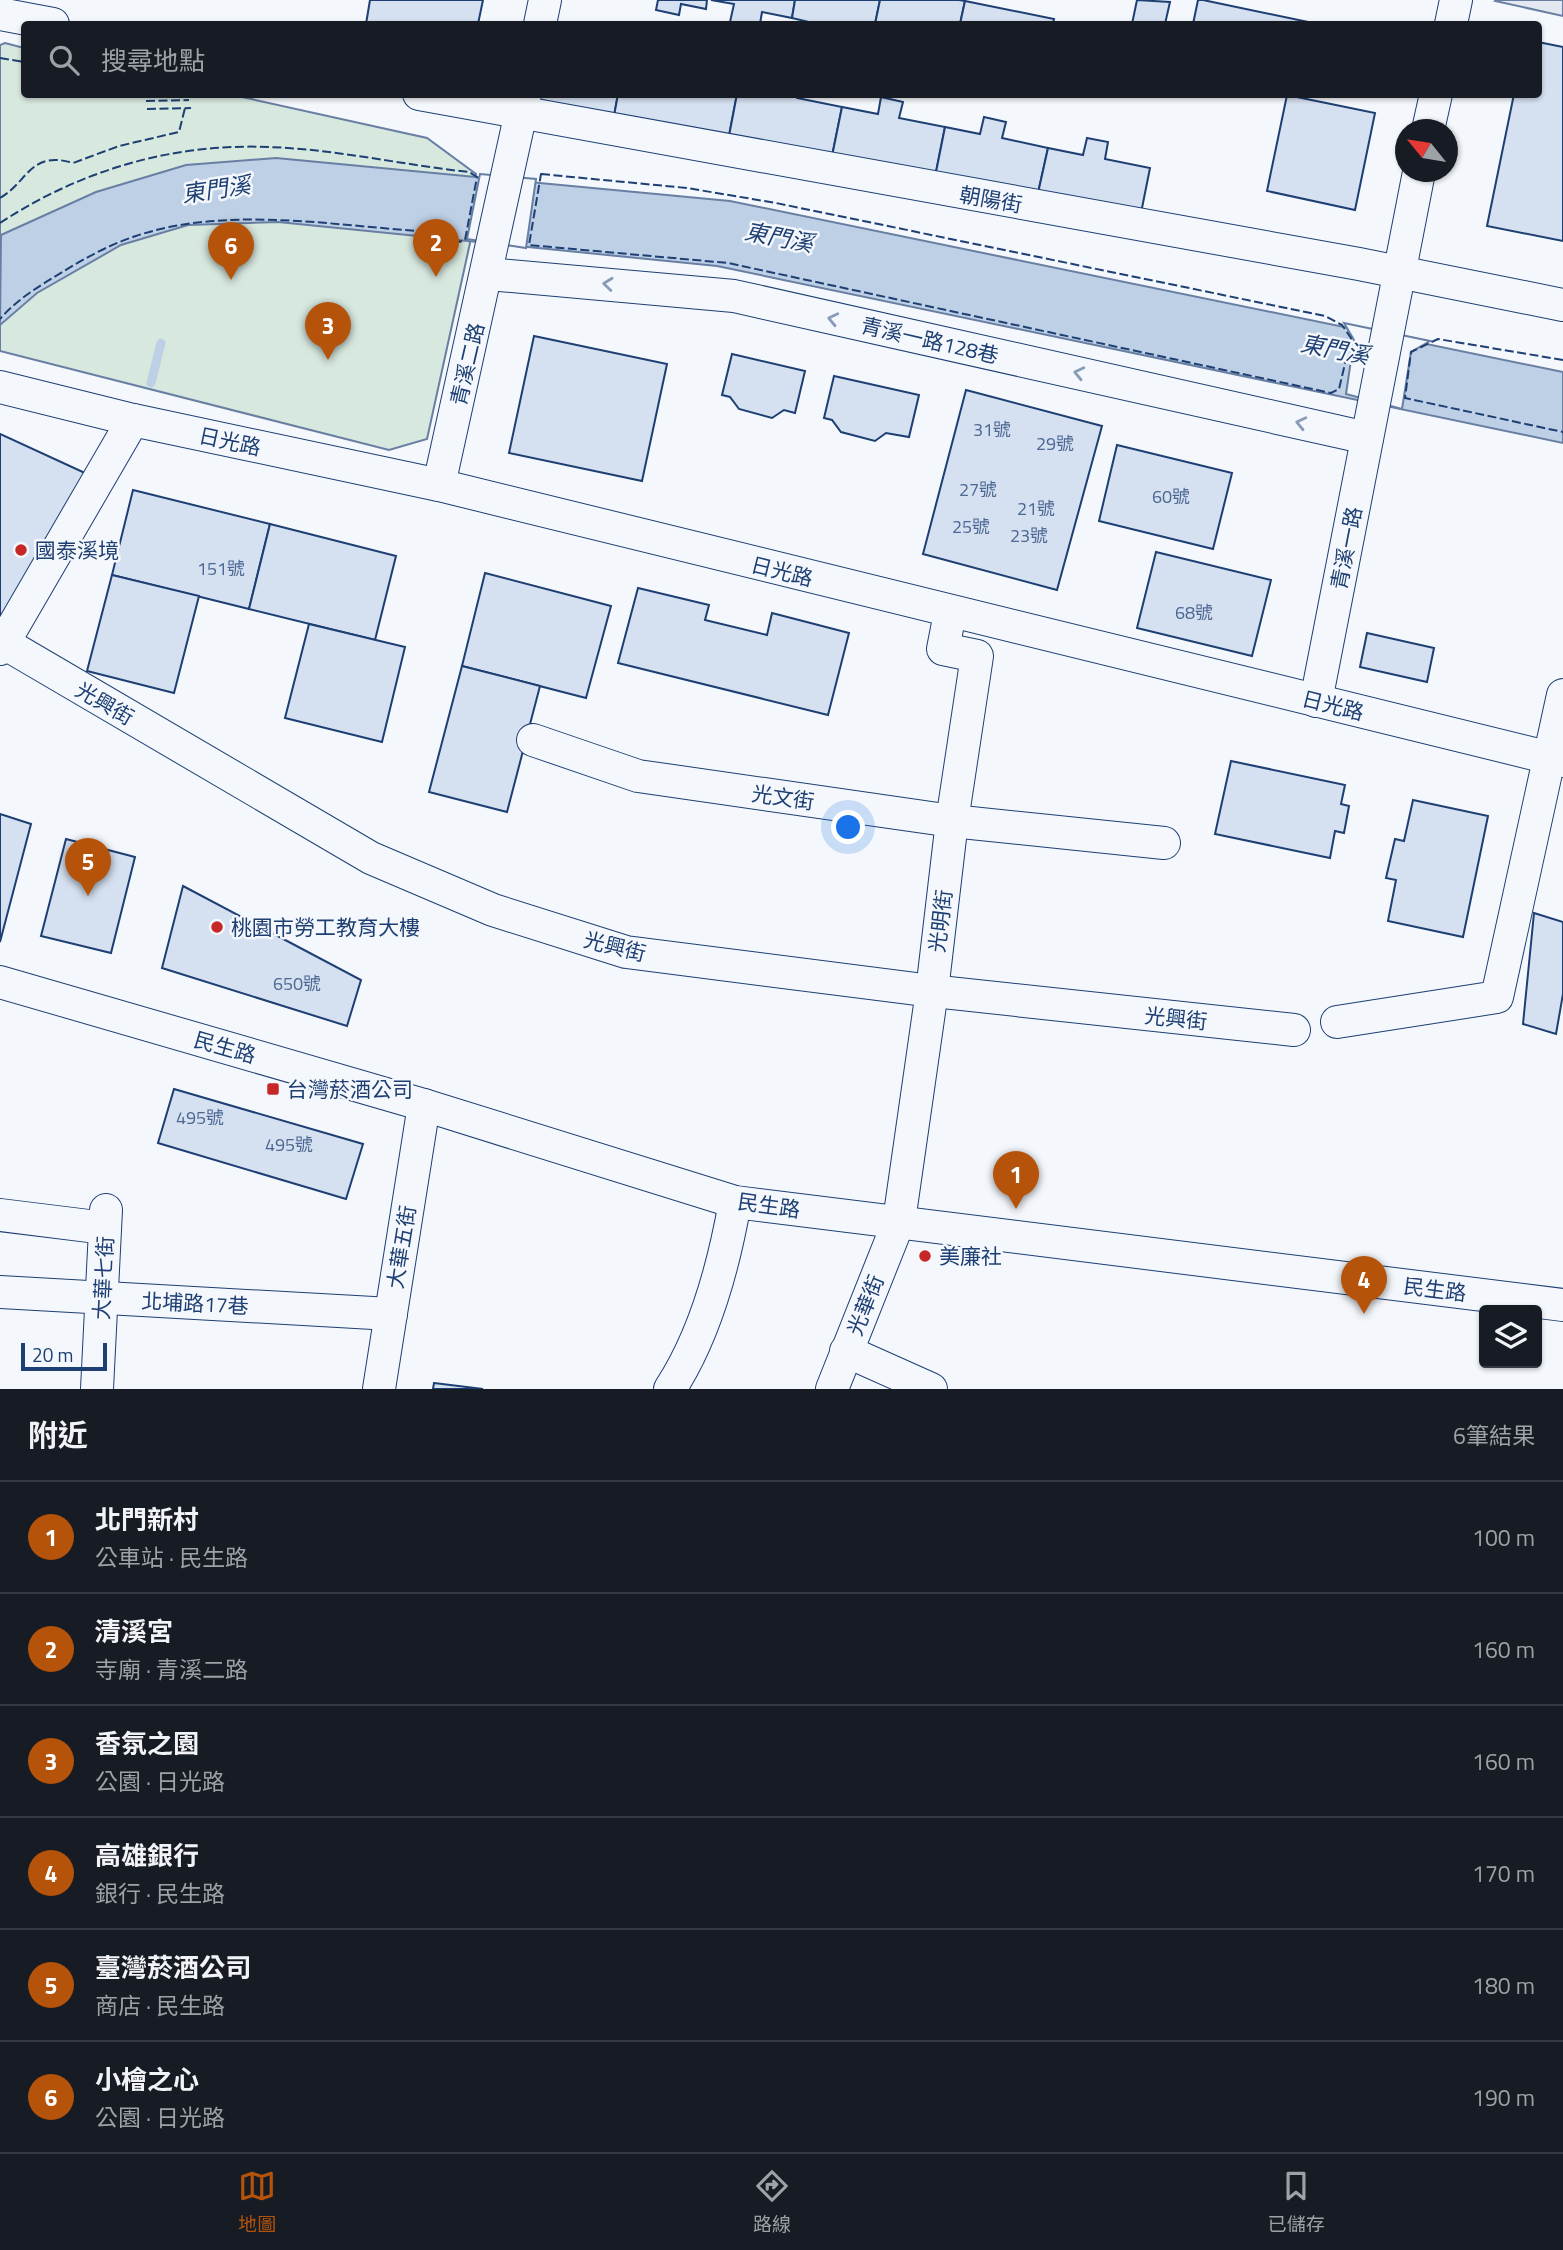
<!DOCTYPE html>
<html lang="zh-TW">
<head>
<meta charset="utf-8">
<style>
	:root { --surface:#171b24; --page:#20242c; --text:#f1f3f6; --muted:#9ea1a6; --line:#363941; --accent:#b45309 }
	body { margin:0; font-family:"Titillium Web","Noto Sans TC",sans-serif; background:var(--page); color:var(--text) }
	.controls { position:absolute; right:21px; bottom:21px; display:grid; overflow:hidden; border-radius:7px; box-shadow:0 2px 5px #0004 }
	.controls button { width:63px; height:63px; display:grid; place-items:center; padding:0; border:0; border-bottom:2px solid var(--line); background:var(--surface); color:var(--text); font:35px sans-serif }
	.compass { position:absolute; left:1395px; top:119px; width:63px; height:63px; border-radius:50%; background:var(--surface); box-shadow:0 2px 5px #0004; rotate:300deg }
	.scale { position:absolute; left:21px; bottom:18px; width:86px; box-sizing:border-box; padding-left:7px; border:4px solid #1d3f73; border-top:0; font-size:19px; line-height:24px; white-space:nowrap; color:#1d3f73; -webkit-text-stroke:5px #f4f7fb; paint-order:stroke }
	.you { position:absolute; left:849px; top:828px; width:24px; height:24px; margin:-18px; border:5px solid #fff; border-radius:50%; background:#1a73e8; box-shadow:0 0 0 10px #1a73e833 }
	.badge { display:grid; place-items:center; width:46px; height:46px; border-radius:50%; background:var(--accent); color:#fff; font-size:23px; font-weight:700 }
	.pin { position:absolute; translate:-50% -58px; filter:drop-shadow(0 2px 4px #0008) }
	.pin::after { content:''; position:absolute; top:37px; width:24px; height:21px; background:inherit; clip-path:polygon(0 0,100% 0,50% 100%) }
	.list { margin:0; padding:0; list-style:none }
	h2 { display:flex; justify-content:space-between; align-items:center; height:91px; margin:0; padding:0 28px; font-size:30px }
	h2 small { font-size:23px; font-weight:400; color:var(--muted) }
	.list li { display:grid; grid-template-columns:46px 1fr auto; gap:21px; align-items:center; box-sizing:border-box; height:112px; padding:0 28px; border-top:2px solid var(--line) }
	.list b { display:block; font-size:26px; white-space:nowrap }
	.list p { margin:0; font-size:23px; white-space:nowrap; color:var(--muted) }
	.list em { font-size:23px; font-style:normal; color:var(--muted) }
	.icon { flex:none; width:38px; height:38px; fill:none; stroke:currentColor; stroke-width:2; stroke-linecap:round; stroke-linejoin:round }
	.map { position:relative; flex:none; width:1563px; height:1389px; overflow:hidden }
	.search { position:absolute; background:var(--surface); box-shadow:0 2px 5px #0004; left:21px; right:21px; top:21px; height:77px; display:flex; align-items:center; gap:18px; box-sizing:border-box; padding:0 24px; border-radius:7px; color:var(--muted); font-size:26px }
	.sheet { height:763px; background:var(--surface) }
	nav { display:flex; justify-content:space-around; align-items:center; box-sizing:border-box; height:98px; border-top:2px solid var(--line); background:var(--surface); font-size:19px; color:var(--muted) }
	nav a { display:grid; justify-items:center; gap:4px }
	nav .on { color:var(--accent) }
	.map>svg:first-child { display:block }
	.green { fill:#d7e8df; stroke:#687fa3; stroke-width:2 }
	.parking { fill:#e3e8f0; stroke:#687fa3; stroke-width:2 }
	.water { fill:#bed0e5; stroke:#687fa3; stroke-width:2 }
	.pier { fill:#f4f7fb; stroke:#687fa3; stroke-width:2 }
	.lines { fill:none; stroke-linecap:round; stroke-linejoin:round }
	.stream { stroke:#bed0e5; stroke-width:9 }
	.building { fill:#d5e0f0; stroke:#1d3f73; stroke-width:2 }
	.minor-casing { stroke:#1d3f73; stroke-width:34 }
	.minor { stroke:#f4f7fb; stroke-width:32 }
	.fence { stroke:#1d3f73; stroke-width:2; stroke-dasharray:9 3.5; stroke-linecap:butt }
	.oneway { stroke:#889bb7 }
	.poi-dot { fill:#c62828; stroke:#f4f7fb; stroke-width:2.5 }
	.labels { text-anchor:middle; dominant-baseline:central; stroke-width:5; stroke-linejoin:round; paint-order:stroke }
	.number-label { font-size:18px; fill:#4b6792 }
	.street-label { font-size:21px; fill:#1d3f73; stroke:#f4f7fb }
	.poi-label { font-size:21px; fill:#1d3f73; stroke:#f4f7fb; text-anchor:start }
	.water-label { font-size:23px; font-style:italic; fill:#1d3f73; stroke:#f4f7fb }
</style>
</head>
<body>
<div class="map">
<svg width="1563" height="1389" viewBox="0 0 1563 1389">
	<rect width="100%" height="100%" fill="#f4f7fb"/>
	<path class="green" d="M 5,43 L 24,48 L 24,94 L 233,95 L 427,138 L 476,174 L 470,243 L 427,439 L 389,450 L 0,351 L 0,45 Z"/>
	<path class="parking" d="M 1563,0 L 1563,16 L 1495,1 L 1496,0 Z"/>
	<path class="water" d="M 276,158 L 730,201 L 1563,372 L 1563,443 L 717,266 L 278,222 L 188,225 L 121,245 L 37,293 L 0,325 L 1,235 L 96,192 L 186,165 Z"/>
	<g class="pier">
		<path d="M 480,174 L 536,179 L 526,248 L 467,239 Z"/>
		<path d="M 1344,323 L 1430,341 L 1411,352 L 1402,409 L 1346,394 L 1354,340 Z"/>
	</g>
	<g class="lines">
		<path class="stream" d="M 151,383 L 161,343"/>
	</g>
	<g class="building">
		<path d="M 370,0 L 483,0 L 478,24 L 366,24 Z"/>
		<path d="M 658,0 L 707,0 L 706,9 L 681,4 L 679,15 L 656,10 Z"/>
		<path d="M 711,0 L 795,0 L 792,18 L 762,12 L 760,24 L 730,22 L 734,4 Z"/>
		<path d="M 795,0 L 880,0 L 875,24 L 817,24 L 792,18 Z"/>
		<path d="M 880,0 L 959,0 L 965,1 L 960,24 L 875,24 Z"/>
		<path d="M 1137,0 L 1170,2 L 1165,24 L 1132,24 Z"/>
		<path d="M 1198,0 L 1203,0 L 1313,23 L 1193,24 Z"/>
		<path d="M 965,1 L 1054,19 L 1053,24 L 960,24 Z"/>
		<path d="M 1538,42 L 1563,47 L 1563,241 L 1487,226 L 1514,94 L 1538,94 Z"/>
		<path d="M 515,94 L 618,94 L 614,116 L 548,110 L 550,102 Z"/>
		<path d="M 618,94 L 737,94 L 728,141 L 614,116 Z"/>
		<path d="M 737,94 L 797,94 L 797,98 L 842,107 L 831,161 L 728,141 Z"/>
		<path d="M 1287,95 L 1375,113 L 1355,210 L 1267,191 Z"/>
		<path d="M 881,97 L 903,102 L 899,118 L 945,127 L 934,182 L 831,161 L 842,107 L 878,114 Z"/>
		<path d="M 984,117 L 1006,122 L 1002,138 L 1048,148 L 1036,202 L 934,182 L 945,127 L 980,134 Z"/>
		<path d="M 1087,138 L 1108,142 L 1105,159 L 1150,168 L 1139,223 L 1036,202 L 1048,148 L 1083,155 Z"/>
		<path d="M 534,336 L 667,364 L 642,481 L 509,453 Z"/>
		<path d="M 732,354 L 805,371 L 795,413 L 784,410 L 772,418 L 739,409 L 730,397 L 722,395 Z"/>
		<path d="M 834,376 L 919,395 L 909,437 L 886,433 L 875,441 L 841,432 L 832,420 L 824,418 Z"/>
		<path d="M 966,390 L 1102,426 L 1057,590 L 923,554 Z"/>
		<path d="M 0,434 L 85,473 L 0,626 Z"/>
		<path d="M 1117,445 L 1232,473 L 1213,549 L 1099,521 Z"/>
		<path d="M 133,490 L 270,524 L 249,609 L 112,575 Z"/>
		<path d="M 270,524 L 396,556 L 375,640 L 249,609 Z"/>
		<path d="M 1156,552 L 1271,580 L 1252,656 L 1137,628 Z"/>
		<path d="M 485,573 L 611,606 L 586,698 L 462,666 Z"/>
		<path d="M 112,575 L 199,596 L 174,693 L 87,671 Z"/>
		<path d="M 638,588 L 709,605 L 705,620 L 767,635 L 772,613 L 849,633 L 828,715 L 618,663 Z"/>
		<path d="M 309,624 L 405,647 L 382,742 L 285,718 Z"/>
		<path d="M 1367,633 L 1434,648 L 1427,682 L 1360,667 Z"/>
		<path d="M 462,666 L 540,686 L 507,812 L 429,792 Z"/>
		<path d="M 1231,761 L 1345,785 L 1341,804 L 1349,806 L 1344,833 L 1335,831 L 1330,858 L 1215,834 Z"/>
		<path d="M 1413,800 L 1488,816 L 1463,937 L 1388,921 L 1396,880 L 1386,878 L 1395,839 L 1404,841 Z"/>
		<path d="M 0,814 L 31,824 L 0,942 Z"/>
		<path d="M 66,839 L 135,857 L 111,953 L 41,936 Z"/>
		<path d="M 183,886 L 361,980 L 347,1026 L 162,968 Z"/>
		<path d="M 1534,913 L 1563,922 L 1563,994 L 1556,1034 L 1523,1024 Z"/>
		<path d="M 174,1089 L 363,1144 L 346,1199 L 158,1143 Z"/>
		<path d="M 434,1383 L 483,1389 L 433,1389 Z"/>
	</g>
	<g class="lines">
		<defs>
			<g id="minor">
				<path d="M 0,14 L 53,24"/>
				<path d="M 540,24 L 545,0"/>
				<path d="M 1451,24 L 1456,0"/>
				<path d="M 419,94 L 1359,264 L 1563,305"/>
				<path d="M 1428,130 L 1436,94"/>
				<path d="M 488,274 L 734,296 L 1367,438"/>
				<path d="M 0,387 L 133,420 L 439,485 L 1563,761"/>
				<path d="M 439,485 L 525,94"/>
				<path d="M 4,643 L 371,858 L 493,910 L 626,952 L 932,991 L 1294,1030"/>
				<path d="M 0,649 L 133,420"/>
				<path d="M 1316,701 L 1419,172"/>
				<path d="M 533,740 L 638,776 L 952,821 L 1164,843"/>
				<path d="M 0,982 L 424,1105 L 735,1202 L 1563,1305"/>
				<path d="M 1337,1022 L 1497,997 L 1563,695"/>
				<path d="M 0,1215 L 105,1228"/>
				<path d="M 0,1292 L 391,1314"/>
				<path d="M 846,1351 L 931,1389"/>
				<path d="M 97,1389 L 106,1210"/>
				<path d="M 379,1389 L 424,1105"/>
				<path d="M 670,1389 C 706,1334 724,1265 735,1202"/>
				<path d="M 832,1389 L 899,1221 L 932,991 L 952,821 L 977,656 L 943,649 L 950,613"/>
			</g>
		</defs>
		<use href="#minor" class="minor-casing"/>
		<use href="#minor" class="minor"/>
		<g class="fence">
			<path d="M 0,58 L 24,62"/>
			<path d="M 146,101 L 189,100"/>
			<path d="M 147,109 L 191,108"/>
			<path d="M 541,174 L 687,188 L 776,203 L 1325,316 L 1342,325 L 1351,338 L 1339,389 L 1331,393 L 728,263 L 529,245 Z"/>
			<path d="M 0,198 C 28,182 30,150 73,163 L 119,146 L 179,132 L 185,108"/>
			<path d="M 0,223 C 79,171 172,143 268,147 C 335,149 403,165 469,172 L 477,177 L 465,240 L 459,242 L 444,235 L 419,231 C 329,225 225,206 136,236 C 111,244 87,257 64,271 C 41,285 17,299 0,319"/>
			<path d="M 1563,360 L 1438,339 L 1411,352 L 1405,398 L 1563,432"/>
		</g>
	</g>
	<defs><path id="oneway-chevron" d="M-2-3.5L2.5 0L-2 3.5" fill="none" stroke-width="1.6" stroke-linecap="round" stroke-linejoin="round" transform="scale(1.75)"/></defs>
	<g class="oneway">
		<use href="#oneway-chevron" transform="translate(608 284) rotate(-174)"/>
		<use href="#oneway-chevron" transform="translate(833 319) rotate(-167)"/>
		<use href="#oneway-chevron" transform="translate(1079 373) rotate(-167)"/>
		<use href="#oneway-chevron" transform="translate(1301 423) rotate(-167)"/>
	</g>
	<g class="poi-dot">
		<circle cx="21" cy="550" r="7"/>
		<circle cx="217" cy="927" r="7"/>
		<rect x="266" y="1082" width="14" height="14" rx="3.5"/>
		<circle cx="925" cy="1256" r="7"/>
	</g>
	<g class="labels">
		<g class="number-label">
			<text x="992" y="429">31號</text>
			<text x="1055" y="443">29號</text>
			<text x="978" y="489">27號</text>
			<text x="1171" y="496">60號</text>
			<text x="1036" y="508">21號</text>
			<text x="971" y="526">25號</text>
			<text x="1029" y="535">23號</text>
			<text x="221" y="568">151號</text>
			<text x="1194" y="612">68號</text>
			<text x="297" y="983">650號</text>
			<text x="200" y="1117">495號</text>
			<text x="289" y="1144">495號</text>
		</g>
		<g class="street-label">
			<text transform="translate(991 199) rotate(10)">朝陽街</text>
			<text transform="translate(930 340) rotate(13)">青溪一路128巷</text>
			<text transform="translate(467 364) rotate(-77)">青溪二路</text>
			<text transform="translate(230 441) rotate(12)">日光路</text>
			<text transform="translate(1346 548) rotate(-79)">青溪一路</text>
			<text transform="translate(782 571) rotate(14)">日光路</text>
			<text transform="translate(105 703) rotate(30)">光興街</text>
			<text transform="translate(1333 705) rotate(14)">日光路</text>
			<text transform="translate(783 797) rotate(8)">光文街</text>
			<text transform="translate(940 921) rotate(-83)">光明街</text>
			<text transform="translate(615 946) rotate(14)">光興街</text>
			<text transform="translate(1176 1018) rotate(6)">光興街</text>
			<text transform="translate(225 1047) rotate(16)">民生路</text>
			<text transform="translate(769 1205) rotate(8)">民生路</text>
			<text transform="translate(401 1247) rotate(-81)">大華五街</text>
			<text transform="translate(103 1278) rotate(-87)">大華七街</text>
			<text transform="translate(1435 1289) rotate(7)">民生路</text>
			<text transform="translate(195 1303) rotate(3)">北埔路17巷</text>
			<text transform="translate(865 1305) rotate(-68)">光華街</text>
		</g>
		<g class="poi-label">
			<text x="35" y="550">國泰溪境</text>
			<text x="231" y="927">桃園市勞工教育大樓</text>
			<text x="287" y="1089">台灣菸酒公司</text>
			<text x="939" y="1256">美廉社</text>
		</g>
		<g class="water-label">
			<text transform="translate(216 189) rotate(-8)">東門溪</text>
			<text transform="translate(779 237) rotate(11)">東門溪</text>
			<text transform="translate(1335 349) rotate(11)">東門溪</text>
		</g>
	</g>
</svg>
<div class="controls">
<button><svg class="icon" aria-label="layers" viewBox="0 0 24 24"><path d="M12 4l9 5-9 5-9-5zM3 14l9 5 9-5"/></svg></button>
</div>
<svg class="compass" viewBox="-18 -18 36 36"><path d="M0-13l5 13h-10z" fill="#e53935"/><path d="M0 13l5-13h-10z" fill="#9ea1a6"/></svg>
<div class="scale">20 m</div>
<div class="you"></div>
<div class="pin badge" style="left:1016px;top:1209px">1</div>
<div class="pin badge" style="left:436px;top:277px">2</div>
<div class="pin badge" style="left:328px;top:360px">3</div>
<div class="pin badge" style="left:1364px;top:1314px">4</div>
<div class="pin badge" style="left:88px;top:896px">5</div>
<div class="pin badge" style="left:231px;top:280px">6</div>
<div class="search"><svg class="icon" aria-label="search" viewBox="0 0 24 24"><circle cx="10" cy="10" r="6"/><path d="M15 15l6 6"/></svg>搜尋地點</div>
</div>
<section class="sheet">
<h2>附近<small>6筆結果</small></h2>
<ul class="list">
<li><span class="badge">1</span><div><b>北門新村</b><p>公車站 · 民生路</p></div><em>100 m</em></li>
<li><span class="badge">2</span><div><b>清溪宮</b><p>寺廟 · 青溪二路</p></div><em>160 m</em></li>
<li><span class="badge">3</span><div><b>香氛之園</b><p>公園 · 日光路</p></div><em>160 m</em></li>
<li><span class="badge">4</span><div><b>高雄銀行</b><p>銀行 · 民生路</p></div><em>170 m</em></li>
<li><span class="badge">5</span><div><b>臺灣菸酒公司</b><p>商店 · 民生路</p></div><em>180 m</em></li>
<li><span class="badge">6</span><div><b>小檜之心</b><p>公園 · 日光路</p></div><em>190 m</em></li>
</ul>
</section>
<nav>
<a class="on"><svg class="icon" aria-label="map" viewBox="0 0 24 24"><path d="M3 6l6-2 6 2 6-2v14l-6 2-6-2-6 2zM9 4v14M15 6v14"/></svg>地圖</a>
<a><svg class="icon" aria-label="directions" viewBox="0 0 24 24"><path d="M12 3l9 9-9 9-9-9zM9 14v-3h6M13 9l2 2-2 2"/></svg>路線</a>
<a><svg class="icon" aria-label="saved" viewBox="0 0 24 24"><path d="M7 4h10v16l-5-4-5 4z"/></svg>已儲存</a>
</nav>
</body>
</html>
